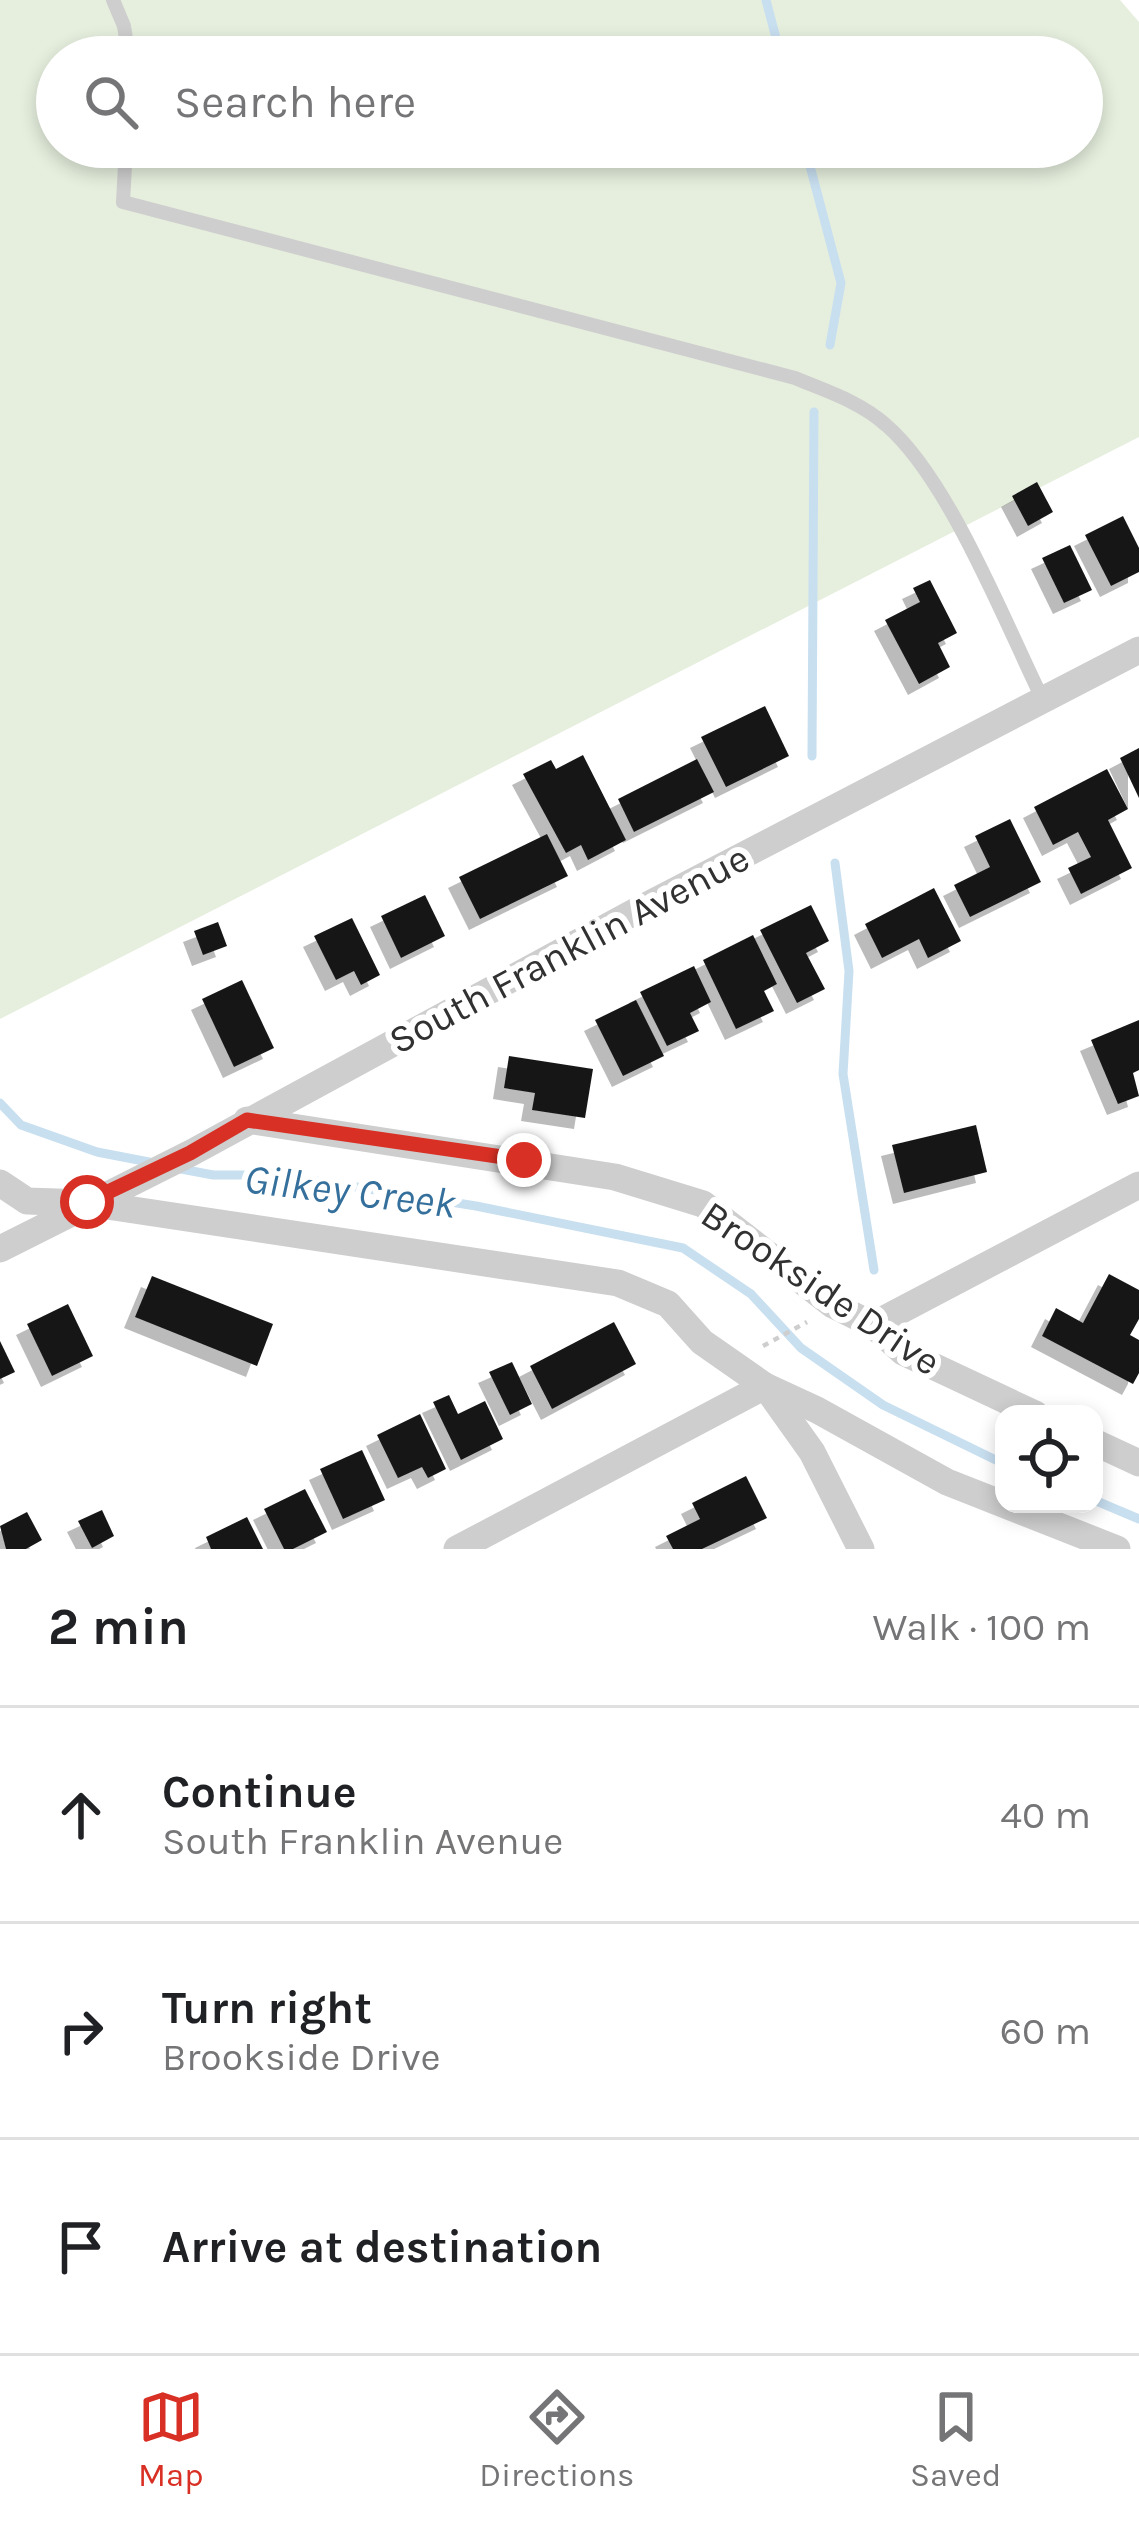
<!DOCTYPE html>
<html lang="en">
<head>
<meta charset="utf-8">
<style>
	:root { --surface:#fff; --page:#f6f6f6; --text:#202124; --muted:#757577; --line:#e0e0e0; --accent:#d93025 }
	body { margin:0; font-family:Karla,sans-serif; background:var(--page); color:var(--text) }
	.controls { position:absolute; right:36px; bottom:36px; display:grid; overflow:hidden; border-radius:24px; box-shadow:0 6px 18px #0003 }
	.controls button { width:108px; height:108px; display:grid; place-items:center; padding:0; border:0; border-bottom:3px solid var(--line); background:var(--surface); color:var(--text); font:60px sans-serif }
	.stop { position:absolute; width:36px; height:36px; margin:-27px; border:9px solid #d93025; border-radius:50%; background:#fff }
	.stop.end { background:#d93025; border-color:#fff; box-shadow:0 3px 12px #0008 }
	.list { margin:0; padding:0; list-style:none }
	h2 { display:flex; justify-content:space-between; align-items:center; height:156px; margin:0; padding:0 48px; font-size:51px }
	h2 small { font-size:39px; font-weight:400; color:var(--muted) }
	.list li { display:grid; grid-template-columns:78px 1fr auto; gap:36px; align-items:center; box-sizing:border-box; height:216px; padding:0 48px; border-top:3px solid var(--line) }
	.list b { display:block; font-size:45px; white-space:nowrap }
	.list p { margin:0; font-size:39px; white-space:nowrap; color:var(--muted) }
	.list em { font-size:39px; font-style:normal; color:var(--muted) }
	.icon { flex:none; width:66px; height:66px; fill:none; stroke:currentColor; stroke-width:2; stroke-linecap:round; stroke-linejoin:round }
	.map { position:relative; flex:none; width:1139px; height:1549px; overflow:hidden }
	.search { position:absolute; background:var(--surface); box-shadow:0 6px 18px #0003; left:36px; right:36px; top:36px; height:132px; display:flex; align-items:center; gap:30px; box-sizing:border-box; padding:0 42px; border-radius:66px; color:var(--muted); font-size:45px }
	.sheet { height:804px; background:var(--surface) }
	nav { display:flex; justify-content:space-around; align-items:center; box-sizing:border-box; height:168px; border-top:3px solid var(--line); background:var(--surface); font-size:33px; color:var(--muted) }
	nav a { display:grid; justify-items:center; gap:6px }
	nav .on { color:var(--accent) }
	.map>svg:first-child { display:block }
	.green { fill:#e6efde; fill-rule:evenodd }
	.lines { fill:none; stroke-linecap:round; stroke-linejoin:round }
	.stream { stroke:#c8dff0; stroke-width:9 }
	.building { fill:#181818; filter:url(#shadow) }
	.path { stroke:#cecece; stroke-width:4.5; stroke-dasharray:6 6; stroke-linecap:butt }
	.service { stroke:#cecece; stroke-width:14 }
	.minor { stroke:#cecece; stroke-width:27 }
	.route { stroke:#d93025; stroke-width:15 }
	.labels { text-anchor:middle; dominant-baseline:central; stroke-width:12; stroke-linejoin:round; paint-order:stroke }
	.street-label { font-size:39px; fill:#313131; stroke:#fff }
	.water-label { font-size:42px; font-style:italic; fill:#35709c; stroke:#fff }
</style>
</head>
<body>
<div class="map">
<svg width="1139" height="1549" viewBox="0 0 1139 1549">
	<defs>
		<filter id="shadow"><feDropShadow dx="-11" dy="11" stdDeviation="0" flood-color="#0004"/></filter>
	</defs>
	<rect width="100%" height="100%" fill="#fff"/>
	<path class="green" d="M 0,0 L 1120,0 L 1139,22 L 1139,437 L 0,1019 ZM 57,57 L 1082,57 L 1082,147 L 57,147 Z"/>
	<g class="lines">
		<g class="stream">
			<path d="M 766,0 L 781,57"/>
			<path d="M 805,147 L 841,283 L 830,345"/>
			<path d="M 812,756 L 814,412"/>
			<path d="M 835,863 L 849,971 L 843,1074 L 874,1270"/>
			<path d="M 0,1103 L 21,1125 L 97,1152 L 154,1163"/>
			<path d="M 176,1168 L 213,1175 L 281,1175 L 476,1206 L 683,1248 L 751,1294 L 801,1348 L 883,1405 L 1004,1464"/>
			<path d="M 1094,1500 L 1139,1519"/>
		</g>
	</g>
	<g class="building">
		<path d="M 1037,482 L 1053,512 L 1028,526 L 1012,496 Z"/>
		<path d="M 1123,516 L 1139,548 L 1139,572 L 1111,586 L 1085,535 Z"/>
		<path d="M 1070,545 L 1092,590 L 1064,603 L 1042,558 Z"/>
		<path d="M 930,580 L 957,633 L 938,643 L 950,667 L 919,684 L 885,620 L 920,602 L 913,588 Z"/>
		<path d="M 765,706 L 789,756 L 726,787 L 701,737 Z"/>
		<path d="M 1139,748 L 1139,798 L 1120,758 Z"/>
		<path d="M 583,755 L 626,840 L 588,860 L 581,845 L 566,853 L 523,774 L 551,760 L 556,769 Z"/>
		<path d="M 697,759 L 714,792 L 634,832 L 618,799 Z"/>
		<path d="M 1107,769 L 1128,809 L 1108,820 L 1132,868 L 1081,894 L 1068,868 L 1091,857 L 1078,832 L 1053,845 L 1034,807 Z"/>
		<path d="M 1010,819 L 1041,882 L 970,917 L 954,885 L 990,867 L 975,836 Z"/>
		<path d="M 547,834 L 568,876 L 480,919 L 459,877 Z"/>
		<path d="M 934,888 L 961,941 L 928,958 L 919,939 L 882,958 L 865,924 Z"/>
		<path d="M 425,895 L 445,936 L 401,958 L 381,916 Z"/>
		<path d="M 811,905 L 829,941 L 806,953 L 825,989 L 797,1003 L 760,930 Z"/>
		<path d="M 352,918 L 380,975 L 361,985 L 354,971 L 336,980 L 314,936 Z"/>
		<path d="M 218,922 L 227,946 L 203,955 L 194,931 Z"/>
		<path d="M 753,935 L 777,984 L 764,991 L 774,1011 L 736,1029 L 703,960 Z"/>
		<path d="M 694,966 L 711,1002 L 690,1013 L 699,1031 L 667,1046 L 640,992 Z"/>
		<path d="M 242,980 L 274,1048 L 234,1067 L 202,999 Z"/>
		<path d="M 636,1000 L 664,1056 L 623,1076 L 595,1020 Z"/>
		<path d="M 1139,1020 L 1139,1070 L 1133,1073 L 1139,1096 L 1118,1104 L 1091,1040 Z"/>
		<path d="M 509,1056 L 593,1069 L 585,1118 L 532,1110 L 535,1093 L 504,1088 Z"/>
		<path d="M 976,1125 L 987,1172 L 904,1193 L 892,1145 Z"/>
		<path d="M 1109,1274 L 1139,1290 L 1139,1319 L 1130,1335 L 1139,1340 L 1139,1373 L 1133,1384 L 1042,1336 L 1056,1308 L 1083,1323 Z"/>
		<path d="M 152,1276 L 273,1324 L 257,1366 L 135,1317 Z"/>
		<path d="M 68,1304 L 93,1356 L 52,1376 L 27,1324 Z"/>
		<path d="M 614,1322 L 636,1364 L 552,1409 L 530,1366 Z"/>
		<path d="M 0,1341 L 15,1372 L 0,1379 Z"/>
		<path d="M 512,1362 L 532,1404 L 510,1415 L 489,1372 Z"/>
		<path d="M 449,1395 L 458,1414 L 485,1401 L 503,1439 L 461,1460 L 433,1402 Z"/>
		<path d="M 420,1414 L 446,1469 L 428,1478 L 422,1467 L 398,1478 L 377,1435 Z"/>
		<path d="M 362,1450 L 385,1500 L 343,1519 L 320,1469 Z"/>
		<path d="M 746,1476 L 767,1518 L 702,1549 L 673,1549 L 666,1536 L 700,1519 L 692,1503 Z"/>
		<path d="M 305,1489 L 327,1532 L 293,1549 L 284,1549 L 264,1509 Z"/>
		<path d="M 102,1510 L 114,1536 L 92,1548 L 78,1521 Z"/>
		<path d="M 27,1512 L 42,1540 L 26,1549 L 6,1549 L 0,1526 Z"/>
		<path d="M 247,1517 L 263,1549 L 211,1549 L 206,1537 Z"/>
	</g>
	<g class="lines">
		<path class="path" d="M 763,1346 L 807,1322"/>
		<g class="service">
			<path d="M 113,0 L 124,26 L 129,57"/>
			<path d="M 126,147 L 123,202 L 795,378 C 826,391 861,402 886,425 C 949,479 1005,623 1043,700"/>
		</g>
		<g class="minor">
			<path d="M 247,1120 L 615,1177 L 703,1204 L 833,1305 L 873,1325 L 903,1352 L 1035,1414"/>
			<path d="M 0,1183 L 27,1201 L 87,1203 L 618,1283 L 668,1304 L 702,1342 L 765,1386 L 817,1410 L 947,1482 L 1117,1549"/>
			<path d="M 0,1249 L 191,1153 L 636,911 L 1139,650"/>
			<path d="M 873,1325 L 1139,1185"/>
			<path d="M 1094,1442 L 1139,1463"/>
			<path d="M 457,1549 L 765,1386 L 812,1452 L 861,1549"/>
		</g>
	</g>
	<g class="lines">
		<path class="route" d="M 87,1202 L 190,1153 L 247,1120 L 524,1160"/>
	</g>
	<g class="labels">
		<g class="street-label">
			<text transform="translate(569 949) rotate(-28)">South Franklin Avenue</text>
			<text transform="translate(821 1288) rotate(34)">Brookside Drive</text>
		</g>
		<g class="water-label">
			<text transform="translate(350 1191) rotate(7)">Gilkey Creek</text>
		</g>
	</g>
</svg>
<div class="controls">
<button><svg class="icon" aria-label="locate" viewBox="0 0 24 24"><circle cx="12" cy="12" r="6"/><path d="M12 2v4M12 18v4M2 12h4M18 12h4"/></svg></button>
</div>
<div class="stop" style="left:87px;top:1202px"></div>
<div class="stop end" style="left:524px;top:1160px"></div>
<div class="search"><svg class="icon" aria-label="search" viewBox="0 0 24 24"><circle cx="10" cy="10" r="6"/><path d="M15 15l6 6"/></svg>Search here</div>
</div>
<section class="sheet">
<h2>2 min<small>Walk · 100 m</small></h2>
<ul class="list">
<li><svg class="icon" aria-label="ahead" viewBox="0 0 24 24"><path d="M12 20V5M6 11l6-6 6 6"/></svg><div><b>Continue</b><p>South Franklin Avenue</p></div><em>40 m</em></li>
<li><svg class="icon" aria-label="right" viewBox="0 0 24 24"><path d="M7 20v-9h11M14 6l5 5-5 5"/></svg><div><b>Turn right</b><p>Brookside Drive</p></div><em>60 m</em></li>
<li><svg class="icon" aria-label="arrive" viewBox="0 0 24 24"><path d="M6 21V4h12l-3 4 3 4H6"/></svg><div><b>Arrive at destination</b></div></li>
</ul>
</section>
<nav>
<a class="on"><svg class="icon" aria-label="map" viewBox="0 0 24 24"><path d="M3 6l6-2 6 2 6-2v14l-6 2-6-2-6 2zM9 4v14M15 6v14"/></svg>Map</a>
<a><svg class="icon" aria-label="directions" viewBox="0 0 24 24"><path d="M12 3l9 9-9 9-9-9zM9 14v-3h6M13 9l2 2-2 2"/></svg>Directions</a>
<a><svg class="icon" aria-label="saved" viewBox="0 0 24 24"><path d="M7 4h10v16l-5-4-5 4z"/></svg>Saved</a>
</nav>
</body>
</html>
